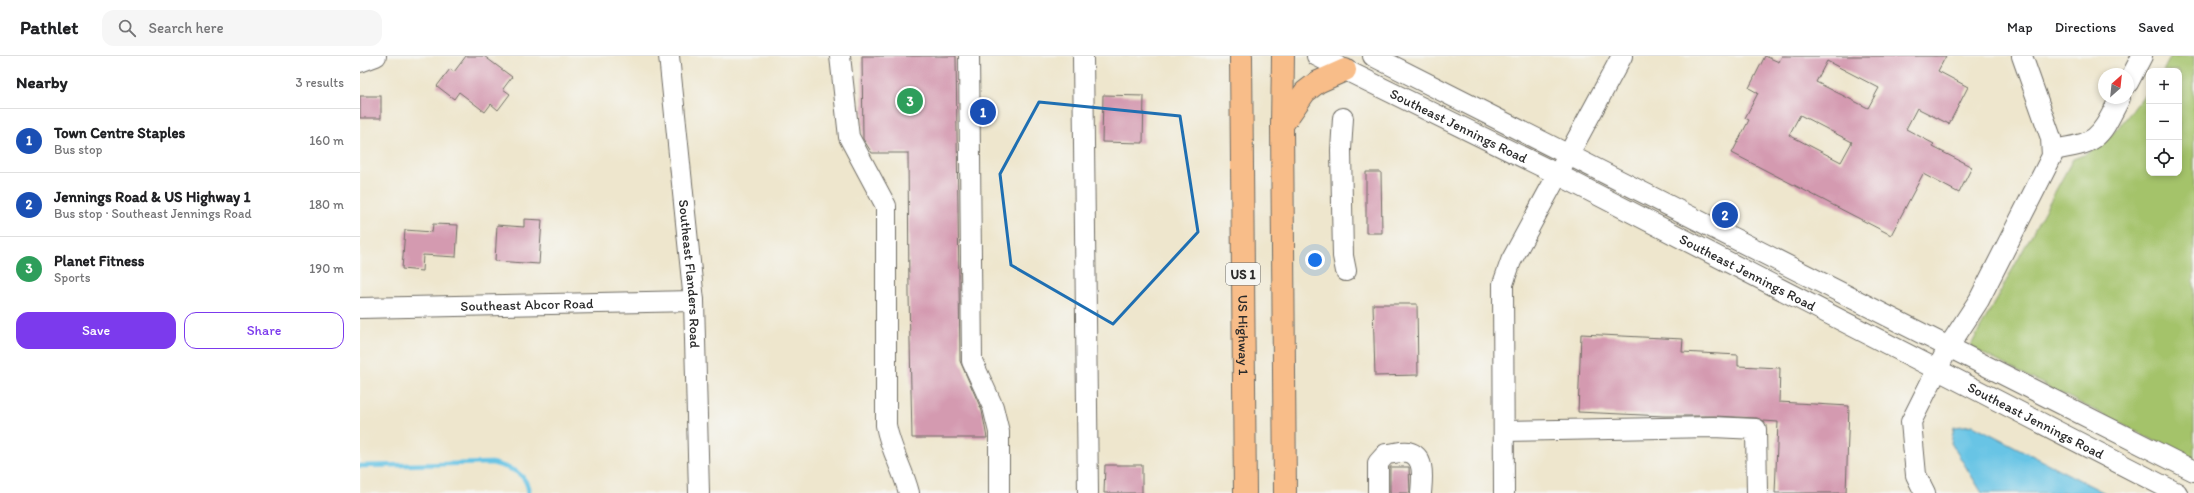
<!DOCTYPE html>
<html lang="en">
<head>
<meta charset="utf-8">
<style>
	:root { --surface:#fff; --page:#f6f6f6; --text:#202124; --muted:#757577; --line:#e0e0e0; --accent:#7c3aed }
	body { margin:0; font-family:Itim,sans-serif; background:var(--page); color:var(--text) }
	.controls { position:absolute; right:12px; top:12px; display:grid; overflow:hidden; border-radius:8px; box-shadow:0 2px 6px #0003 }
	.controls button { width:36px; height:36px; display:grid; place-items:center; padding:0; border:0; border-bottom:1px solid var(--line); background:var(--surface); color:var(--text); font:20px sans-serif }
	.compass { position:absolute; left:1738px; top:12px; width:36px; height:36px; border-radius:50%; background:var(--surface); box-shadow:0 2px 6px #0003; rotate:27deg }
	.you { position:absolute; left:955px; top:204px; width:14px; height:14px; margin:-10px; border:3px solid #fff; border-radius:50%; background:#1a73e8; box-shadow:0 0 0 6px #1a73e833 }
	.badge { display:grid; place-items:center; width:26px; height:26px; border-radius:50%; background:var(--accent); color:#fff; font-size:13px; font-weight:700 }
	.pin { position:absolute; translate:-50% -50%; border:2px solid #fff; box-shadow:0 1px 4px #0006 }
	.list { margin:0; padding:0; list-style:none }
	h2 { display:flex; justify-content:space-between; align-items:center; height:52px; margin:0; padding:0 16px; font-size:17px }
	h2 small { font-size:13px; font-weight:400; color:var(--muted) }
	.list li { display:grid; grid-template-columns:26px 1fr auto; gap:12px; align-items:center; box-sizing:border-box; height:64px; padding:0 16px; border-top:1px solid var(--line) }
	.list b { display:block; font-size:15px; white-space:nowrap }
	.list p { margin:0; font-size:13px; white-space:nowrap; color:var(--muted) }
	.list em { font-size:13px; font-style:normal; color:var(--muted) }
	.actions { display:flex; gap:8px; padding:12px 16px }
	.actions a { flex:1; padding:9px 0; border:1px solid var(--accent); border-radius:12px; text-align:center; font-size:14px; color:var(--accent) }
	.actions .main { background:var(--accent); color:#fff }
	.icon { flex:none; width:22px; height:22px; fill:none; stroke:currentColor; stroke-width:2; stroke-linecap:round; stroke-linejoin:round }
	.map { position:relative; flex:none; width:1834px; height:437px; overflow:hidden }
	header { display:flex; align-items:center; gap:24px; box-sizing:border-box; height:56px; padding:0 20px; background:var(--surface); border-bottom:1px solid var(--line) }
	header strong { font-size:19px }
	nav { display:flex; gap:22px; margin-inline-start:auto; font-size:14px }
	.search { width:280px; height:36px; background:var(--page); display:flex; align-items:center; gap:10px; box-sizing:border-box; padding:0 14px; border-radius:12px; color:var(--muted); font-size:15px }
	main { display:flex }
	aside { flex:1; background:var(--surface) }
	.map>svg:first-child { display:block }
	.green { fill:#a4c36b; stroke:#68774b }
	.water { fill:#67c4e5; stroke:#497888 }
	.lines { fill:none; stroke-linecap:round; stroke-linejoin:round }
	.stream { stroke:#67c4e5; stroke-width:4.5 }
	.building { fill:#d49ab0; fill-rule:evenodd }
	.minor-casing { stroke:#6f6c64; stroke-width:22 }
	.major-casing { stroke:#6f6c64; stroke-width:24 }
	.minor { stroke:#fff; stroke-width:20 }
	.major { stroke:#f8bd89; stroke-width:22 }
	.marked { fill:none; stroke:#1f6fb2; stroke-width:3; stroke-linejoin:round }
	.labels { text-anchor:middle; dominant-baseline:central; stroke-width:3; stroke-linejoin:round; paint-order:stroke }
	.shield { fill:#f6f6f2; stroke:#686867; stroke-width:1 }
	.shield-label { font-size:13px; font-weight:bold; fill:#2b2b2b }
	.street-label { font-size:14px; fill:#2b2b2b; stroke:#f6f6f2 }
</style>
</head>
<body>
<header>
<strong>Pathlet</strong>
<div class="search"><svg class="icon" aria-label="search" viewBox="0 0 24 24"><circle cx="10" cy="10" r="6"/><path d="M15 15l6 6"/></svg>Search here</div>
<nav><a>Map</a><a>Directions</a><a>Saved</a></nav>
</header>
<main>
<aside>
<h2>Nearby<small>3 results</small></h2>
<ul class="list">
<li><span class="badge" style="background:#1a4fb4">1</span><div><b>Town Centre Staples</b><p>Bus stop</p></div><em>160 m</em></li>
<li><span class="badge" style="background:#1a4fb4">2</span><div><b>Jennings Road &amp; US Highway 1</b><p>Bus stop · Southeast Jennings Road</p></div><em>180 m</em></li>
<li><span class="badge" style="background:#2e9e5b">3</span><div><b>Planet Fitness</b><p>Sports</p></div><em>190 m</em></li>
</ul>
<div class="actions"><a class="main">Save</a><a>Share</a></div>
</aside>
<div class="map">
<svg width="1834" height="437" viewBox="0 0 1834 437">
	<rect width="100%" height="100%" fill="#f6f6f2"/>
	<filter id="ink" filterUnits="userSpaceOnUse"><feTurbulence type="fractalNoise" baseFrequency=".025" numOctaves="2"/><feDisplacementMap in="SourceGraphic" scale="8" xChannelSelector="R" yChannelSelector="G"/><feConvolveMatrix kernelMatrix="1 2 1 2 8 2 1 2 1" color-interpolation-filters="sRGB"/></filter>
	<filter id="wash" filterUnits="userSpaceOnUse"><feTurbulence type="fractalNoise" baseFrequency=".012" numOctaves="4" result="noise"/><feDisplacementMap in="SourceGraphic" scale="16" xChannelSelector="R" yChannelSelector="G"/><feGaussianBlur stdDeviation="0.9" result="paint"/><feColorMatrix in="noise" values="0 0 0 0 0 0 0 0 0 0 0 0 0 0 0 0 0 1.4 0 .05"/><feComposite in="paint" operator="in"/></filter>
	<g filter="url(#wash)">
		<rect width="100%" height="100%" fill="#eee6cd"/>
		<path class="green" d="M 1811,0 L 1834,0 L 1834,405 L 1610,291 L 1713,103 C 1748,92 1767,60 1789,33 L 1789,117 L 1819,117 L 1819,15 L 1803,15 Z"/>
		<path class="water" d="M 1613,369 L 1745,437 L 1622,437 L 1591,387 L 1594,371 Z"/>
		<g class="lines">
			<path class="stream" d="M 0,410 L 132,407 C 150,412 167,416 169,437"/>
		</g>
		<g id="blocks">
			<g class="building">
				<path d="M 106,0 L 124,0 L 152,21 L 143,33 L 150,38 L 138,54 L 131,48 L 125,56 L 99,36 L 94,43 L 77,30 L 90,13 L 94,16 Z"/>
				<path d="M 502,0 L 596,0 L 600,305 L 622,355 L 627,382 L 552,382 L 549,239 L 548,97 L 512,97 L 503,83 Z"/>
				<path d="M 1405,0 L 1419,6 L 1422,0 L 1586,0 L 1578,15 L 1608,31 L 1589,68 L 1557,52 L 1546,73 L 1574,88 L 1573,91 L 1612,111 L 1599,137 L 1563,118 L 1531,179 L 1372,97 L 1389,64 L 1385,62 L 1398,37 L 1389,32 ZM 1467,5 L 1519,32 L 1508,52 L 1456,26 ZM 1440,59 L 1492,86 L 1481,106 L 1429,79 Z"/>
				<path d="M 743,39 L 784,40 L 783,87 L 742,86 Z"/>
				<rect x="0" y="40" width="21" height="22"/>
				<path d="M 1006,116 L 1021,116 L 1022,177 L 1006,177 Z"/>
				<path d="M 164,163 L 182,164 L 179,208 L 135,205 L 137,169 L 164,171 Z"/>
				<path d="M 73,168 L 98,169 L 96,201 L 63,199 L 62,215 L 42,213 L 45,174 L 72,176 Z"/>
				<path d="M 1013,248 L 1057,248 L 1058,319 L 1015,320 Z"/>
				<path d="M 1221,278 L 1323,283 L 1322,296 L 1378,299 L 1378,310 L 1420,312 L 1419,346 L 1489,350 L 1486,437 L 1415,437 L 1418,366 L 1404,365 L 1397,362 L 1354,360 L 1304,360 L 1218,356 Z"/>
				<path d="M 745,409 L 782,409 L 782,437 L 744,437 Z"/>
				<path d="M 1030,411 L 1049,411 L 1050,437 L 1030,437 Z"/>
			</g>
		</g>
	</g>
	<g filter="url(#ink)">
		<use href="#blocks" fill-opacity="0" stroke="#6f6c64" stroke-width="1"/>
		<g class="lines">
			<defs>
				<g id="minor">
					<path id="s1" d="M 309,0 L 334,245 L 339,437"/>
					<path d="M 480,0 L 489,81 L 526,150 L 526,369 C 530,393 543,413 549,437"/>
					<path d="M 609,0 L 612,305 L 633,351 L 639,376 L 639,437"/>
					<path d="M 723,0 L 728,437"/>
					<path id="s2" d="M 957,0 L 1197,118 L 1817,437"/>
					<path d="M 1013,0 L 1834,415"/>
					<path d="M 0,6 L 16,0"/>
					<path d="M 1768,27 L 1782,0"/>
					<path d="M 983,62 L 981,94 L 983,200 L 986,215"/>
					<path d="M 1692,94 C 1739,87 1739,83 1760,42"/>
					<path id="s3" d="M 0,252 L 334,245"/>
					<path d="M 1144,375 L 1353,371 L 1396,373 L 1397,437"/>
					<path d="M 1018,437 L 1018,407 L 1026,398 C 1032,398 1041,395 1048,396 C 1066,400 1062,424 1061,437"/>
					<path d="M 1144,437 L 1143,228 L 1151,205 L 1262,0"/>
					<path d="M 1565,437 L 1556,419 L 1551,366 L 1589,290 L 1619,244 L 1692,100 L 1691,82 L 1662,0"/>
				</g>
				<g id="major">
					<path id="s4" d="M 881,0 L 885,437"/>
					<path d="M 923,0 L 922,69 L 925,437"/>
					<path d="M 922,69 L 945,36 L 958,26 L 985,14"/>
				</g>
			</defs>
			<use href="#minor" class="minor-casing"/>
			<use href="#major" class="major-casing"/>
			<use href="#minor" class="minor"/>
			<use href="#major" class="major"/>
		</g>
	</g>
	<path class="marked" d="M 679,46 L 820,60 L 838,176 L 753,268 L 651,209 L 640,118 Z"/>
	<g class="labels">
		<rect class="shield" x="866" y="207" width="34" height="22" rx="3"/>
		<g class="shield-label">
			<text x="883" y="218">US 1</text>
		</g>
		<g class="street-label">
			<text stroke="none"><textPath href="#s2" startOffset="158">Southeast Jennings Road</textPath></text>
			<text stroke="none"><textPath href="#s2" startOffset="482">Southeast Jennings Road</textPath></text>
			<text stroke="none"><textPath href="#s1" startOffset="219">Southeast Flanders Road</textPath></text>
			<text stroke="none"><textPath href="#s3" startOffset="167">Southeast Abcor Road</textPath></text>
			<text stroke="none"><textPath href="#s4" startOffset="279">US Highway 1</textPath></text>
			<text stroke="none"><textPath href="#s2" startOffset="806">Southeast Jennings Road</textPath></text>
		</g>
	</g>
</svg>
<div class="controls">
<button>+</button>
<button>−</button>
<button><svg class="icon" aria-label="locate" viewBox="0 0 24 24"><circle cx="12" cy="12" r="6"/><path d="M12 2v4M12 18v4M2 12h4M18 12h4"/></svg></button>
</div>
<svg class="compass" viewBox="-18 -18 36 36"><path d="M0-13l5 13h-10z" fill="#e53935"/><path d="M0 13l5-13h-10z" fill="#757577"/></svg>
<div class="you"></div>
<div class="pin badge" style="left:623px;top:56px;background:#1a4fb4">1</div>
<div class="pin badge" style="left:1365px;top:159px;background:#1a4fb4">2</div>
<div class="pin badge" style="left:550px;top:45px;background:#2e9e5b">3</div>
</div>
</main>
</body>
</html>
